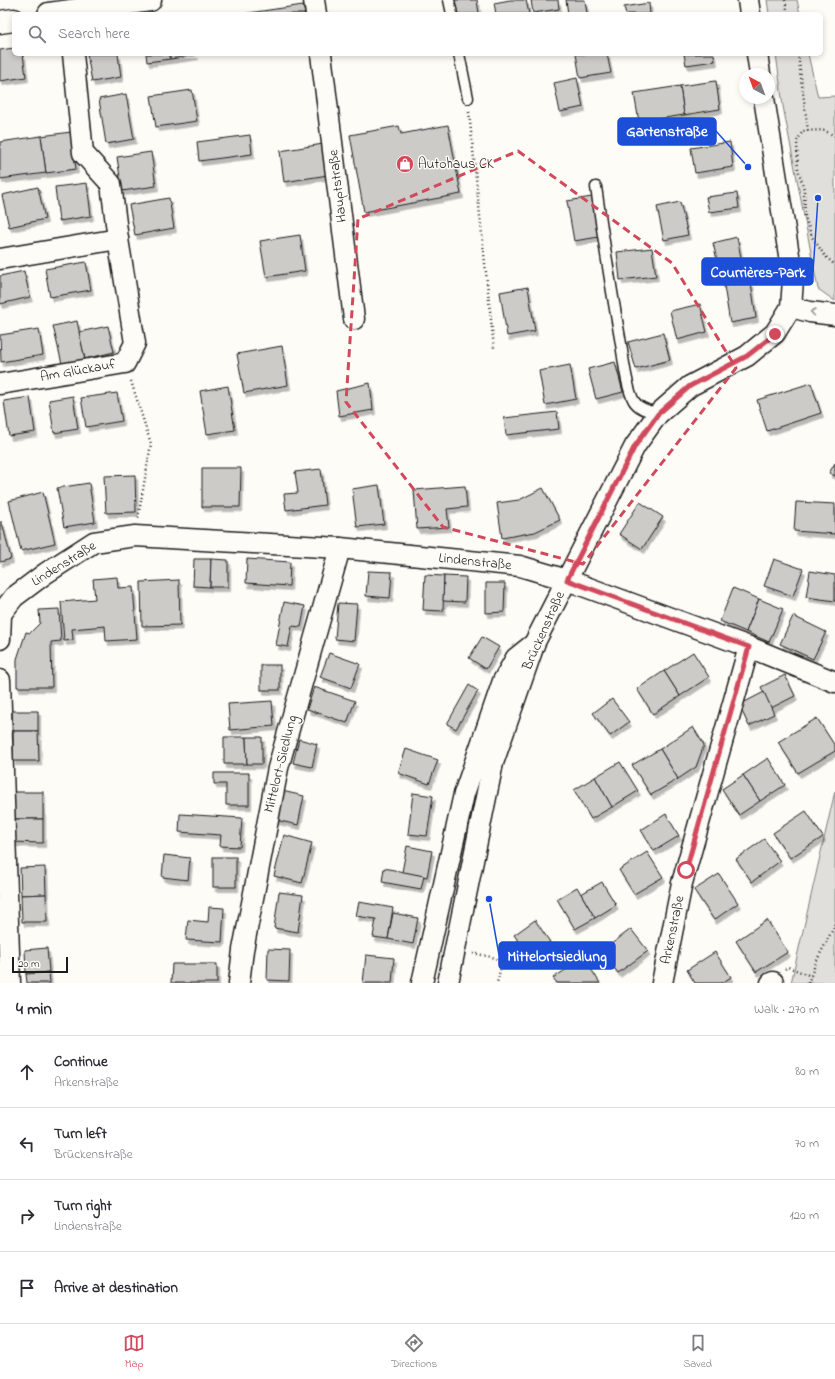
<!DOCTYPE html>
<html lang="en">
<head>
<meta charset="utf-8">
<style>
	:root { --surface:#fff; --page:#f7f7f7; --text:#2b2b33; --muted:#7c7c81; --line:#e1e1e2; --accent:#d1495b }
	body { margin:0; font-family:"Indie Flower",sans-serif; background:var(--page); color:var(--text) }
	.compass { position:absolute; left:739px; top:68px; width:36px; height:36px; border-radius:50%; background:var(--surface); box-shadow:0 2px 6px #0003; rotate:319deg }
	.scale { position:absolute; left:12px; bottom:10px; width:56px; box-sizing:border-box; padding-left:4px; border:2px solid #1c1c1c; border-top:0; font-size:11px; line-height:14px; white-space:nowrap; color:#1c1c1c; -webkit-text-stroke:3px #fdfcf7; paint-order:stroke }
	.stop { position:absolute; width:12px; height:12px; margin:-9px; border:3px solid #d1495b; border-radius:50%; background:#fff }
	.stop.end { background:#d1495b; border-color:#fff; box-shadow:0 1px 4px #0008 }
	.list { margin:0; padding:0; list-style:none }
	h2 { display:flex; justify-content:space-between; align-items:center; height:52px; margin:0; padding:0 16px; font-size:17px }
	h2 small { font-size:13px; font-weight:400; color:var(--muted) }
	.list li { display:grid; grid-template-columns:26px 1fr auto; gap:12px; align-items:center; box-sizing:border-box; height:72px; padding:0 16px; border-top:1px solid var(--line) }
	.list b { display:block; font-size:15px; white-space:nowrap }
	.list p { margin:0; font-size:13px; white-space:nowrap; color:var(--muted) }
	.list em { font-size:13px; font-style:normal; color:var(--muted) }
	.icon { flex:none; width:22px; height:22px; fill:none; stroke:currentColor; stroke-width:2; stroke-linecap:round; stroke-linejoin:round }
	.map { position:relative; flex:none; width:835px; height:983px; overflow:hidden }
	.search { position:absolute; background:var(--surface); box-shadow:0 2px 6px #0003; left:12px; right:12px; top:12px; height:44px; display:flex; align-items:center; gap:10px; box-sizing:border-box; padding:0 14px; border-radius:6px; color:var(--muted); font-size:15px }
	.sheet { height:340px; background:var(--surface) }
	nav { display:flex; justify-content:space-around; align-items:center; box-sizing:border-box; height:56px; border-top:1px solid var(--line); background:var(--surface); font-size:11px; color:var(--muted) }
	nav a { display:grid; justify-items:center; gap:2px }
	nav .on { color:var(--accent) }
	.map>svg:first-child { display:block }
	.green { fill:#e0dfdb; stroke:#7e7e7c }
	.building { fill:#cccbc8; stroke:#1c1c1c; filter:url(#shadow) }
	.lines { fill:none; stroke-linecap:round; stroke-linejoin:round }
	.service-casing { stroke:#1c1c1c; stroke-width:13 }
	.minor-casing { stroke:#1c1c1c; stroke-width:23 }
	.secondary-casing { stroke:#1c1c1c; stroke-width:25 }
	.path { stroke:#1c1c1c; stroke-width:2.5; stroke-dasharray:1 3; stroke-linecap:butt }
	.service { stroke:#fdfcf7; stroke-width:10 }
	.minor { stroke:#fdfcf7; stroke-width:20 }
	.secondary { stroke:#fdfcf7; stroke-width:22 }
	.oneway { stroke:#989794 }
	.route { stroke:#d1495b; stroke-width:5 }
	.marked { fill:none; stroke:#d1495b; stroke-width:3; stroke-dasharray:8 5; stroke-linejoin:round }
	.labels { text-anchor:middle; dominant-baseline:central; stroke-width:3; stroke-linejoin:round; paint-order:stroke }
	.poi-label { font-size:14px; fill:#1c1c1c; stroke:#fdfcf7; text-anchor:start }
	.street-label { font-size:14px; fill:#1c1c1c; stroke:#fdfcf7 }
	.leader { fill:none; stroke:#1d4ed8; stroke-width:1.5 }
	.callout-dot { fill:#1d4ed8; stroke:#fdfcf7; stroke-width:1.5 }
	.callout { fill:#1d4ed8; stroke:#1d4ed8; stroke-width:1.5 }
	.callout-label { font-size:15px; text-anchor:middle; font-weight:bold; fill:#fff }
</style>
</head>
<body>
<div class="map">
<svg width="835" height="983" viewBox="0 0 835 983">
	<defs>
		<filter id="shadow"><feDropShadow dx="2.5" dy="4.5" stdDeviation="0" flood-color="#0004"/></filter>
	</defs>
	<rect width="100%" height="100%" fill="#fdfcf7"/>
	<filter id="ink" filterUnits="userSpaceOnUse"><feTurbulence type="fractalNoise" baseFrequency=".025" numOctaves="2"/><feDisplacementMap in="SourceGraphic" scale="8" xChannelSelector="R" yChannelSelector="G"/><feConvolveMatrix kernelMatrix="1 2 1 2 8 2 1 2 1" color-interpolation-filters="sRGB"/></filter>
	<g filter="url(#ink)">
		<g class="green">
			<path d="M 767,0 L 797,0 L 800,14 L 769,14 Z"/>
			<path d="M 776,54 L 808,54 L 818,97 L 835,96 L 835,301 L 818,289 L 783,106 Z"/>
			<path d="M 835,791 L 835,983 L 791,983 Z"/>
		</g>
		<g class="building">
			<path d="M 454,0 L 477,0 L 479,14 L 456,14 Z"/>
			<path d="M 510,0 L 526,0 L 529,14 L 496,14 L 494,3 Z"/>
			<path d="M 531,0 L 558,0 L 559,9 L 533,13 Z"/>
			<path d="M 566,0 L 585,0 L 587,14 L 568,14 Z"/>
			<path d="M 649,3 L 650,14 L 626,14 L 624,7 Z"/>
			<path d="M 303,5 L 305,14 L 242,14 Z"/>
			<path d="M 14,48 L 14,54 L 23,54 L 26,77 L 0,81 L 0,50 Z"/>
			<path d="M 87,54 L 118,54 L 121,77 L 92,82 Z"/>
			<path d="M 146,54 L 170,54 L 170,59 L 147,62 Z"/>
			<path d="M 170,54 L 196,54 L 196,55 L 170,59 Z"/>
			<path d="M 576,54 L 607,54 L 611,73 L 580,78 Z"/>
			<path d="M 684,54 L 714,54 L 715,61 L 686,65 Z"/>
			<path d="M 577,78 L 583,107 L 560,112 L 554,83 Z"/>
			<path d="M 716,81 L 720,109 L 684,115 L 680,86 Z"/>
			<path d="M 680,86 L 684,115 L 639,122 L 634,93 Z"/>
			<path d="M 192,90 L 197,121 L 156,127 L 151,96 Z"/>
			<path d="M 126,94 L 134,139 L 106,144 L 99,99 Z"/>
			<path d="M 448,125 L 461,194 L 364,212 L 350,135 L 399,126 L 401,134 Z"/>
			<path d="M 71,132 L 76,169 L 46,173 L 41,136 Z"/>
			<path d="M 250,135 L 252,154 L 199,161 L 197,142 Z"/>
			<path d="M 41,136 L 46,173 L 0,179 L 0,142 Z"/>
			<path d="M 730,142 L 733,167 L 695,173 L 691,148 Z"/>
			<path d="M 323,144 L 328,175 L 284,182 L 280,151 Z"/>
			<path d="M 151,152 L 156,186 L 122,191 L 117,157 Z"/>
			<path d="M 87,183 L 91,216 L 59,221 L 55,187 Z"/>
			<path d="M 38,187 L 45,219 L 9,227 L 2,195 Z"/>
			<path d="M 737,193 L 739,208 L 709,212 L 706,197 Z"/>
			<path d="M 592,197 L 599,237 L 574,241 L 567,201 Z"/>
			<path d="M 169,198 L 174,228 L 135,235 L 129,205 Z"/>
			<path d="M 680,202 L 688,235 L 664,240 L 657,207 Z"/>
			<path d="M 300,235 L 305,271 L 266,277 L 260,241 Z"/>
			<path d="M 737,237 L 743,268 L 720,273 L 713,243 Z"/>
			<path d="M 652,248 L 656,276 L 620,280 L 617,252 Z"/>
			<path d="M 86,262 L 91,290 L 50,297 L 45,269 Z"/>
			<path d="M 24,271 L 30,297 L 0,304 L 0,276 Z"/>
			<path d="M 751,282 L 756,318 L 730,323 L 724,286 Z"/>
			<path d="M 528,287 L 535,331 L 507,336 L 500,292 Z"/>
			<path d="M 700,304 L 707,332 L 677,340 L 670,311 Z"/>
			<path d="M 77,321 L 85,359 L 62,364 L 53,326 Z"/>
			<path d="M 108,326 L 114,352 L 85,359 L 79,332 Z"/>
			<path d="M 39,329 L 43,355 L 1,362 L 0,335 Z"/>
			<path d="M 663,333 L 670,360 L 636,369 L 628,342 Z"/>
			<path d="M 282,346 L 288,385 L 244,393 L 237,354 Z"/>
			<path d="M 615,362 L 623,392 L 596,399 L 588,369 Z"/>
			<path d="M 570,365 L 576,399 L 545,405 L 539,371 Z"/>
			<path d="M 370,383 L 373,410 L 339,416 L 336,391 Z"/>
			<path d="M 811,383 L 821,413 L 767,431 L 757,400 Z"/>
			<path d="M 228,386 L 235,430 L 207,434 L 200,391 Z"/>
			<path d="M 117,393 L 122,421 L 86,427 L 81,398 Z"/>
			<path d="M 73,396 L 78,429 L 54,433 L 49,400 Z"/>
			<path d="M 30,397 L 35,432 L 9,436 L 4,401 Z"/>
			<path d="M 557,412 L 559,429 L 506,435 L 504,418 Z"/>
			<path d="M 835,463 L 835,476 L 829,473 Z"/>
			<path d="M 202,468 L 241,468 L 240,507 L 202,507 Z"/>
			<path d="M 321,469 L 325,505 L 286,510 L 284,494 L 298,493 L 295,472 Z"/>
			<path d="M 135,475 L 136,512 L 106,513 L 104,476 Z"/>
			<path d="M 89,483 L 95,522 L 64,527 L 57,488 Z"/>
			<path d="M 379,485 L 384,524 L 357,527 L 352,489 Z"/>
			<path d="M 465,486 L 467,507 L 447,509 L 449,527 L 417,529 L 414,490 Z"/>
			<path d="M 543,488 L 560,520 L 535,532 L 502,538 L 497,503 L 519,500 Z"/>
			<path d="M 43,492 L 55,543 L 21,551 L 9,501 Z"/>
			<path d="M 640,502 L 663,517 L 642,549 L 619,534 Z"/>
			<path d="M 796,502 L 835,504 L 835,534 L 794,531 Z"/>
			<path d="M 0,522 L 2,522 L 11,559 L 0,562 Z"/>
			<path d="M 194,559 L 211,559 L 210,587 L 193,586 Z"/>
			<path d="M 211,559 L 228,560 L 228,587 L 210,587 Z"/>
			<path d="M 247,559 L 290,562 L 289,586 L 246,583 Z"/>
			<path d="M 774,559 L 803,569 L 793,596 L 764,586 Z"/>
			<path d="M 368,571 L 392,572 L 390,598 L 366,596 Z"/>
			<path d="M 810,571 L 835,575 L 835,601 L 806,597 Z"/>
			<path d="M 425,575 L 444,576 L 443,611 L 423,610 Z"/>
			<path d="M 444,576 L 466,577 L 465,602 L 443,601 Z"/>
			<path d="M 117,577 L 118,588 L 133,587 L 137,639 L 106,641 L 105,626 L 72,629 L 73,640 L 64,641 L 61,602 L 95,599 L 93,579 Z"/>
			<path d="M 179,580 L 180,625 L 142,626 L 141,582 Z"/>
			<path d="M 486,583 L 505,583 L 504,612 L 486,613 Z"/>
			<path d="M 733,588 L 759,599 L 746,632 L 720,621 Z"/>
			<path d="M 759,599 L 783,609 L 769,642 L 746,632 Z"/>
			<path d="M 284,602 L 305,606 L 301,627 L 292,626 L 288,647 L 276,645 Z"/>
			<path d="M 338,603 L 357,604 L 354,641 L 335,639 Z"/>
			<path d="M 59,609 L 61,641 L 51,642 L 52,687 L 17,687 L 17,659 L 26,632 L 30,633 L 40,623 L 39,610 Z"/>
			<path d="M 793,616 L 826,632 L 813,659 L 780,644 Z"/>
			<path d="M 482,637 L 499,647 L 486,669 L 469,658 Z"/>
			<path d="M 693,652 L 709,677 L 680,696 L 664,671 Z"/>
			<path d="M 329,653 L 360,664 L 351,688 L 320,677 Z"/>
			<rect x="261" y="665" width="19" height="25"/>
			<path d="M 664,671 L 680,696 L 653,714 L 637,689 Z"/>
			<path d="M 785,675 L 795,696 L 771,708 L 761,687 Z"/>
			<path d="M 469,685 L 478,691 L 456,729 L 447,724 Z"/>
			<path d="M 314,687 L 355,701 L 347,723 L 307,709 Z"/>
			<path d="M 764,692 L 774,714 L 749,726 L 739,705 Z"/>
			<path d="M 612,699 L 629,722 L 610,736 L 593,713 Z"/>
			<path d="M 272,701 L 274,726 L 230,730 L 228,704 Z"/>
			<path d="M 12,711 L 38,711 L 38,731 L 13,731 Z"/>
			<path d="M 817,718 L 835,746 L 835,751 L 798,773 L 778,742 Z"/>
			<path d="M 693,727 L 704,745 L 696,767 L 678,779 L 660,749 Z"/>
			<path d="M 13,731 L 38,731 L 39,761 L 13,761 Z"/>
			<path d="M 224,737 L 246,737 L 247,764 L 224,764 Z"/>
			<path d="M 246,737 L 262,737 L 262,764 L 247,764 Z"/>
			<path d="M 299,739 L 317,744 L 312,767 L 293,763 Z"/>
			<path d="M 406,749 L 438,760 L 429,784 L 398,773 Z"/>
			<path d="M 660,749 L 678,779 L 651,795 L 632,765 Z"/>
			<path d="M 768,758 L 785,785 L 760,801 L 743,775 Z"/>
			<path d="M 620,762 L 638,791 L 612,807 L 595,777 Z"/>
			<path d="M 214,773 L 249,773 L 249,805 L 226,805 L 226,784 L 214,784 Z"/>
			<path d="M 743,775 L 760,801 L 739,815 L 722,789 Z"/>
			<path d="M 595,777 L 612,807 L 591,819 L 574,790 Z"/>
			<path d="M 282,791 L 304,796 L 298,825 L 276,820 Z"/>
			<rect x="11" y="792" width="32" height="27"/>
			<path d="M 413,793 L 433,796 L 427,836 L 408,834 Z"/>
			<path d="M 806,811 L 823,837 L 790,858 L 773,833 Z"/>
			<path d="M 180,814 L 242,818 L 240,847 L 220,846 L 221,835 L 179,832 Z"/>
			<path d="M 666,814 L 679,836 L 654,851 L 641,830 Z"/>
			<path d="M 11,819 L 43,819 L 43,843 L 11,842 Z"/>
			<path d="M 284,835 L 312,843 L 302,883 L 274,876 Z"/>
			<path d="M 764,839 L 780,861 L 752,882 L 736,859 Z"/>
			<path d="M 407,846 L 432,851 L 427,877 L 402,872 Z"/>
			<path d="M 647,852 L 663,877 L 634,894 L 619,870 Z"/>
			<path d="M 164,855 L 190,858 L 188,880 L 162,877 Z"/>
			<rect x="213" y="857" width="23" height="30"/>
			<path d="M 45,867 L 46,894 L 21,895 L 20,868 Z"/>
			<path d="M 384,868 L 424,876 L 421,889 L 382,882 Z"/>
			<path d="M 719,874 L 738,903 L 714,920 L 694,890 Z"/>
			<path d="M 602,882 L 616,905 L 595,918 L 581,894 Z"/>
			<path d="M 577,887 L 595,918 L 575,929 L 557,899 Z"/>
			<path d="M 279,892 L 303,895 L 298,932 L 274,928 Z"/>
			<path d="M 46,894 L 47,922 L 22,922 L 21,895 Z"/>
			<path d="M 359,902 L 393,908 L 388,939 L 373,937 L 376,919 L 356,916 Z"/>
			<path d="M 209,907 L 224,908 L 222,942 L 186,940 L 188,920 L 208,922 Z"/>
			<path d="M 393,913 L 418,918 L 413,944 L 388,939 Z"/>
			<path d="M 535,920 L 550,942 L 529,956 L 514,935 Z"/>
			<path d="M 767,920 L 788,952 L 756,972 L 736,941 Z"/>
			<path d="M 631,929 L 648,951 L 618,973 L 602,951 Z"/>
			<path d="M 47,948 L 49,972 L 26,974 L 25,950 Z"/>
			<path d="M 268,949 L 290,950 L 289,981 L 267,980 Z"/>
			<path d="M 715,952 L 731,977 L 722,983 L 695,983 L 687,970 Z"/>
			<path d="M 366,955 L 394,958 L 392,983 L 363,983 Z"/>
			<path d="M 584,958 L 600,983 L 557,983 L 553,978 Z"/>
			<path d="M 172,964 L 217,964 L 217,983 L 171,983 Z"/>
			<path d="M 49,972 L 50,983 L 27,983 L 26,974 Z"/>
		</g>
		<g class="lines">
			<defs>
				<g id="service">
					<path d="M 449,0 L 452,14"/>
					<path d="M 459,54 L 468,98"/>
					<path d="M 596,187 C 603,237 611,288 620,338 C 623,354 626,388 634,401 C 639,409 649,411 658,414"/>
				</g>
				<g id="minor">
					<path d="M 314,0 L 316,14"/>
					<path d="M 748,0 L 750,14"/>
					<path d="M 321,54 L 354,319"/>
					<path d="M 757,54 L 760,74"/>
					<path d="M 0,259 L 118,239 L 111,184 L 83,153 L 73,54"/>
					<path d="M 791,307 L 810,312 L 835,315"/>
					<path d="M 0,384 L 125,363 L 135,343 L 118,239"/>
					<path d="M 0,615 L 14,597 L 46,573 L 94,542 L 135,536 L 340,548 L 520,566 L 567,580 L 749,647 L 835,682"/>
					<path d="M 0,639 L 1,615"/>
					<path d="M 0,680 L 10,983"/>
					<path d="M 239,983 L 243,950 L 278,768 L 340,548"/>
					<path d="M 422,983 L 464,794 L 503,681 L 516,658 L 531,646"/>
					<path d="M 448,983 L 493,763 L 535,642 L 635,446 L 658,414 L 690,386 L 747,356 L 775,333 L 791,307 L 793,280 L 764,98"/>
					<path d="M 662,983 L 682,883 L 749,647"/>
					<path d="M 771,983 L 773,982"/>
				</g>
				<g id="secondary">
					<path d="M 49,14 L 150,0"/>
					<path d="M 0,22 L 14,20"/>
				</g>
			</defs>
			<use href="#service" class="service-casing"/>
			<use href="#minor" class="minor-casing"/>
			<use href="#secondary" class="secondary-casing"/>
			<g class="path">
				<path d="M 785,0 L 788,14"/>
				<path d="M 798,54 L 808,131"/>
				<path d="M 469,112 L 494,348"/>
				<path d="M 835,136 L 823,130 L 803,131 L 797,141 L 798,169 L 804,189 L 805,217 L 812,237 L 825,256 L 835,265"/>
				<path d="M 131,381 L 151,444 L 138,518"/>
				<path d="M 473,953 L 496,958 L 501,966 L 497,983"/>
				<path d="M 785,969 L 788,967 L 811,976"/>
				<path d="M 808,983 L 817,960 L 834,927 L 835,921"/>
			</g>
			<use href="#service" class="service"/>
			<use href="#minor" class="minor"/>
			<use href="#secondary" class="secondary"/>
		</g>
		<defs><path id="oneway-chevron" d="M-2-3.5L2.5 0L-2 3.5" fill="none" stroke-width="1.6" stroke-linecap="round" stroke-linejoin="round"/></defs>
		<use class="oneway" href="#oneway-chevron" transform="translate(813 312) rotate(-171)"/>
	</g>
	<g class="lines" filter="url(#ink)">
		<path class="route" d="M 686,870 L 749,647 L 567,580 L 635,446 L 658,414 L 690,386 L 747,356 L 775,334"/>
	</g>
	<path class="marked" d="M 518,151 L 672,263 L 736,368 L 583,564 L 443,527 L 346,402 L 358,219 Z"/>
	<defs>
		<symbol id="shop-disc" viewBox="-11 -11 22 22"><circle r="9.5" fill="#d1495b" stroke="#fdfcf7"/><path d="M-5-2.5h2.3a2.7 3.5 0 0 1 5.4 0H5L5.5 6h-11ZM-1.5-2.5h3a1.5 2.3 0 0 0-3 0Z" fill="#fff"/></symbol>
	</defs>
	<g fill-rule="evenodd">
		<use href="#shop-disc" x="395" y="154" width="20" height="20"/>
	</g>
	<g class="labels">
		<g class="poi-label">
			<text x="418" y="164">Autohaus CK</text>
		</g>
		<g class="street-label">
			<text transform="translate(338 186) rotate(-97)">Hauptstraße</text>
			<text transform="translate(78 371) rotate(-10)">Am Glückauf</text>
			<text transform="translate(475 562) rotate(6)">Lindenstraße</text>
			<text transform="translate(64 564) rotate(-32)">Lindenstraße</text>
			<text transform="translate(544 631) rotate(-66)">Brückenstraße</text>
			<text transform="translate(281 764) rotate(-76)">Mittelort-Siedlung</text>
			<text transform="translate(673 930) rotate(-78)">Arkenstraße</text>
		</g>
	</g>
	<path class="leader" d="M748 167L716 131M818 198L813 272M489 899L499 955"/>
	<g class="callout-dot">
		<circle cx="748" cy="167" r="4"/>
		<circle cx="818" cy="198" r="4"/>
		<circle cx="489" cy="899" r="4"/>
	</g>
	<g class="callout">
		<rect x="618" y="118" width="98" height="27" rx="4"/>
		<rect x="702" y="258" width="111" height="27" rx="4"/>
		<rect x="499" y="942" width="116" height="27" rx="4"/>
	</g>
	<g class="callout-label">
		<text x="667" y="136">Gartenstraße</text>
		<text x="758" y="277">Courrières-Park</text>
		<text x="557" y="961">Mittelortsiedlung</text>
	</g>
</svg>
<svg class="compass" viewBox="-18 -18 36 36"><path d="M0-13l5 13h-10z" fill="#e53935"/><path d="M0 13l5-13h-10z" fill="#7c7c81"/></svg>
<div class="scale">20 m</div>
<div class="stop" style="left:686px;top:870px"></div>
<div class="stop end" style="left:775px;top:334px"></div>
<div class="search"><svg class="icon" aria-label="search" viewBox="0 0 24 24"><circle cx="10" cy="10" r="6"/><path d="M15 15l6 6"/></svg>Search here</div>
</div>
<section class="sheet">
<h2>4 min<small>Walk · 270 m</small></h2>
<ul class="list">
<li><svg class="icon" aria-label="ahead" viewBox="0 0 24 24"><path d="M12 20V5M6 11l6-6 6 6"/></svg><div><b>Continue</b><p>Arkenstraße</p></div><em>80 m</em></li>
<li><svg class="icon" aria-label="left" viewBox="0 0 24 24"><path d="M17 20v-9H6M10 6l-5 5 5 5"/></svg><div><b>Turn left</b><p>Brückenstraße</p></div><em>70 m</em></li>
<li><svg class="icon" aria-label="right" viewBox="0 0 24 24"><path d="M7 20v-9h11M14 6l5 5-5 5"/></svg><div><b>Turn right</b><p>Lindenstraße</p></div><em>120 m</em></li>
<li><svg class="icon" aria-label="arrive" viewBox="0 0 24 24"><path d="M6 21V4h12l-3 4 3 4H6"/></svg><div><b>Arrive at destination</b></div></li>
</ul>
</section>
<nav>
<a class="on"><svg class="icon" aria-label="map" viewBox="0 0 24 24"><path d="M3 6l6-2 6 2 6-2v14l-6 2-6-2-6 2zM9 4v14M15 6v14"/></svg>Map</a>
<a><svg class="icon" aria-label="directions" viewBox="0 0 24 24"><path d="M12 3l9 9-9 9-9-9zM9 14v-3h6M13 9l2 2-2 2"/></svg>Directions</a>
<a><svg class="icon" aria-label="saved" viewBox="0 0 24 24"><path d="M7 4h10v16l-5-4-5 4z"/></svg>Saved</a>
</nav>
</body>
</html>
